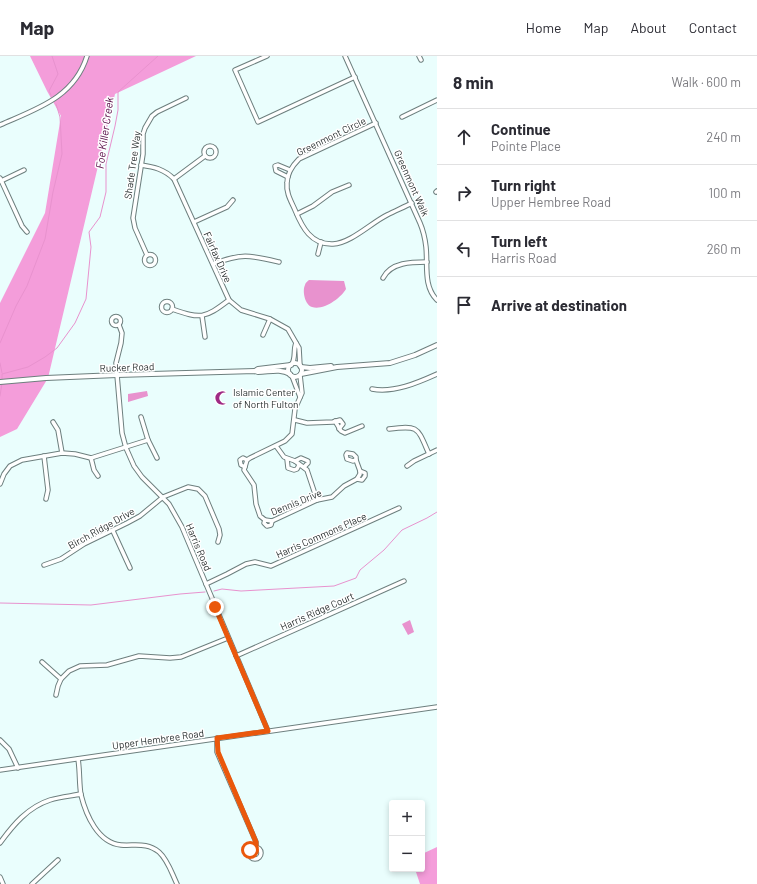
<!DOCTYPE html>
<html lang="en">
<head>
<meta charset="utf-8">
<style>
	:root { --surface:#fff; --page:#f7f7f7; --text:#2b2b33; --muted:#7c7c81; --line:#e1e1e2 }
	body { margin:0; font-family:Barlow,sans-serif; background:var(--page); color:var(--text) }
	.controls { position:absolute; right:12px; bottom:12px; display:grid; overflow:hidden; border-radius:4px; box-shadow:0 2px 6px #0003 }
	.controls button { width:36px; height:36px; display:grid; place-items:center; padding:0; border:0; border-bottom:1px solid var(--line); background:var(--surface); color:var(--text); font:20px sans-serif }
	.stop { position:absolute; width:12px; height:12px; margin:-9px; border:3px solid #ea580c; border-radius:50%; background:#fff }
	.stop.end { background:#ea580c; border-color:#fff; box-shadow:0 1px 4px #0008 }
	.list { margin:0; padding:0; list-style:none }
	h2 { display:flex; justify-content:space-between; align-items:center; height:52px; margin:0; padding:0 16px; font-size:17px }
	h2 small { font-size:13px; font-weight:400; color:var(--muted) }
	.list li { display:grid; grid-template-columns:26px 1fr auto; gap:12px; align-items:center; box-sizing:border-box; height:56px; padding:0 16px; border-top:1px solid var(--line) }
	.list b { display:block; font-size:15px; white-space:nowrap }
	.list p { margin:0; font-size:13px; white-space:nowrap; color:var(--muted) }
	.list em { font-size:13px; font-style:normal; color:var(--muted) }
	.icon { flex:none; width:22px; height:22px; fill:none; stroke:currentColor; stroke-width:2; stroke-linecap:round; stroke-linejoin:round }
	.map { position:relative; flex:none; width:437px; height:828px; overflow:hidden }
	header { display:flex; align-items:center; gap:24px; box-sizing:border-box; height:56px; padding:0 20px; background:var(--surface); border-bottom:1px solid var(--line) }
	header strong { font-size:19px }
	nav { display:flex; gap:22px; margin-inline-start:auto; font-size:14px }
	main { display:flex }
	aside { flex:1; background:var(--surface) }
	.map>svg:first-child { display:block }
	.forest { fill:#f49dda }
	.water { fill:#e892ce }
	.lines { fill:none; stroke-linecap:round; stroke-linejoin:round }
	.stream { stroke:#e892ce; stroke-width:1 }
	.minor-casing { stroke:#6d7f7e; stroke-width:5.5 }
	.major-casing { stroke:#6d7f7e; stroke-width:6 }
	.minor { stroke:#fff; stroke-width:3.5 }
	.major { stroke:#fff; stroke-width:4 }
	.route { stroke:#ea580c; stroke-width:5 }
	.labels { text-anchor:middle; dominant-baseline:central; stroke-width:3; stroke-linejoin:round; paint-order:stroke }
	.street-label { font-size:10px; fill:#2a3131; stroke:#fff }
	.poi-label { font-size:10px; fill:#2a3131; stroke:#fff; text-anchor:start }
	.water-label { font-size:11px; font-style:italic; fill:#520442; stroke:#fff }
</style>
</head>
<body>
<header>
<strong>Map</strong>
<nav><a>Home</a><a>Map</a><a>About</a><a>Contact</a></nav>
</header>
<main>
<div class="map">
<svg width="437" height="828" viewBox="0 0 437 828">
	<rect width="100%" height="100%" fill="#eafefd"/>
	<g class="forest">
		<path d="M 30,0 L 196,0 L 115,38 L 48,322 L 17,373 L 0,381 L 0,247 L 45,157 L 61,60 L 47,35 Z"/>
		<path d="M 437,791 L 437,828 L 420,828 L 415,813 L 422,813 L 422,798 Z"/>
	</g>
	<g class="water">
		<path d="M 309,224 L 344,225 L 346,233 C 341,242 323,255 312,251 C 305,249 302,235 305,229 C 305,227 307,226 309,224 Z"/>
		<path d="M 147,335 L 148,340 L 128,346 L 128,338 Z"/>
		<path d="M 410,564 L 414,576 L 408,579 L 402,568 Z"/>
	</g>
	<g class="lines">
		<g class="stream">
			<path d="M 51,39 L 49,35 L 58,18 L 52,0"/>
			<path d="M 0,287 L 16,250 L 27,230 L 45,183 L 53,136 L 62,98 L 60,61 L 56,48"/>
			<path d="M 0,307 L 2,317"/>
			<path d="M 2,324 L 2,318 L 28,311 L 45,301 L 57,292 L 75,267 L 86,243 L 91,191 L 89,176 L 100,161 L 106,136 L 106,108 L 115,70 L 118,54 L 118,36 L 158,0"/>
			<path d="M 0,340 L 2,327"/>
			<path d="M 214,535 L 222,533 L 241,535 L 334,530 L 356,522 L 360,514 L 384,494 L 402,474 L 427,462 L 437,456"/>
			<path d="M 0,547 L 91,549 L 180,538 L 205,536"/>
		</g>
		<defs>
			<g id="minor">
				<path d="M 267,0 L 235,14 L 258,66 L 355,21"/>
				<path d="M 345,0 L 420,167 C 423,174 425,182 426,191 C 428,209 423,230 437,244"/>
				<path d="M 419,0 L 421,4"/>
				<path d="M 402,61 L 437,44"/>
				<path d="M 376,67 L 299,103 C 292,110 287,118 287,127 C 286,137 291,145 295,154 C 302,171 311,189 333,188 C 351,187 371,167 387,159 C 395,155 404,151 412,147"/>
				<path d="M 0,69 C 36,53 74,42 87,0"/>
				<circle cx="210" cy="96" r="6"/>
				<path d="M 141,109 C 154,111 164,113 174,123 L 229,244 L 241,254 L 270,263 L 288,273 L 299,292 L 300,310"/>
				<path d="M 288,121 L 276,115 L 275,110 L 278,109 L 290,114"/>
				<path d="M 0,122 L 22,170 L 27,176"/>
				<path d="M 174,123 L 205,100"/>
				<path d="M 1,125 L 24,114"/>
				<path d="M 436,136 L 437,135"/>
				<path d="M 297,158 L 313,150 L 332,136 L 349,129"/>
				<path d="M 194,166 L 227,151 L 233,144"/>
				<path d="M 318,198 L 321,186"/>
				<circle cx="150" cy="204" r="5.5"/>
				<path d="M 147,199 L 135,172 L 133,162 L 143,98 L 143,78 L 145,72 L 152,60 L 157,56 L 186,42"/>
				<path d="M 213,208 C 242,197 249,199 279,206"/>
				<path d="M 383,222 C 391,206 412,206 427,206"/>
				<circle cx="167" cy="251" r="5.5"/>
				<path d="M 172,253 C 201,263 204,263 229,244"/>
				<path d="M 202,260 L 205,281"/>
				<circle cx="116" cy="265" r="4.5"/>
				<path d="M 119,269 L 122,277 L 121,287 L 116,307 L 117,319 L 122,377 L 126,392 L 134,410 L 142,421 L 169,448 L 182,471 L 268,675"/>
				<path d="M 263,279 L 270,263"/>
				<path d="M 292,308 C 296,301 293,294 296,287"/>
				<path d="M 300,319 L 302,337 L 295,353 L 292,378 L 285,385 L 250,402 L 247,404 L 244,414 L 254,429 L 256,448 L 260,460 L 265,464 L 272,465 L 317,444 L 332,441 L 344,430 L 357,423 L 360,418 L 360,415 L 356,404"/>
				<path d="M 292,320 L 300,341"/>
				<path d="M 372,333 C 394,337 417,327 437,318"/>
				<path d="M 141,361 L 148,384 L 157,402"/>
				<path d="M 295,364 L 307,367 L 333,366 L 340,364 L 343,368 L 339,373"/>
				<path d="M 335,365 L 341,375 L 345,377 L 362,370"/>
				<path d="M 53,366 L 58,374 L 62,397"/>
				<path d="M 389,373 C 419,369 417,371 429,398"/>
				<path d="M 276,390 L 284,401 L 295,405 L 307,414 L 317,444"/>
				<path d="M 347,397 L 353,398 L 356,401 L 356,404 L 353,405 L 347,403 L 346,399 Z"/>
				<path d="M 44,400 L 48,434 L 46,443"/>
				<path d="M 91,402 L 94,414 L 98,420"/>
				<path d="M 287,403 L 288,412 L 294,414 L 297,413 L 299,409"/>
				<path d="M 295,405 L 301,402 L 308,405 L 308,407 L 304,411"/>
				<path d="M 407,410 L 414,405 L 437,394"/>
				<path d="M 245,411 L 241,409 L 240,404 L 243,402 L 247,404"/>
				<path d="M 357,423 L 362,424 L 365,420 L 365,417 L 360,415"/>
				<path d="M 0,428 L 4,418 L 10,410 L 22,404 L 62,397 L 75,398 L 91,402 L 148,384"/>
				<path d="M 265,464 L 264,467 L 267,470 L 271,469 L 272,465"/>
				<path d="M 113,475 L 130,512"/>
				<path d="M 44,509 L 61,503 L 84,488 L 127,467 L 140,460 L 163,441 L 188,431 L 198,433 L 205,440 L 219,473 L 220,479 L 218,486"/>
				<path d="M 206,528 L 227,518 L 246,508 L 255,506 L 271,510 L 399,452"/>
				<path d="M 236,600 L 404,525"/>
				<path d="M 42,606 L 61,623"/>
				<path d="M 56,639 L 58,630 L 61,623 L 69,615 L 80,610 L 107,609 L 139,600 L 170,602 L 181,601 L 228,582"/>
				<path d="M 217,682 L 217,696 L 256,786 L 256,791"/>
				<path d="M 0,684 L 9,693 L 18,712"/>
				<path d="M 78,703 C 80,715 79,728 81,739 C 86,759 98,787 121,789 C 135,790 147,786 159,796 C 168,804 172,818 177,828"/>
				<path d="M 0,714 L 437,651"/>
				<path d="M 0,787 C 13,769 28,751 50,744 C 60,741 71,740 81,738"/>
				<circle cx="255" cy="797" r="6"/>
				<path d="M 0,821 L 3,828"/>
				<path d="M 32,828 L 58,804"/>
			</g>
			<g id="major">
				<circle cx="295" cy="314" r="7"/>
				<path d="M 301,311 L 310,312 L 331,310"/>
				<path d="M 255,315 L 258,313 L 291,309"/>
				<path d="M 301,318 L 337,311 L 390,307 L 415,299 L 437,289"/>
				<path d="M 0,326 L 46,322 L 117,319 L 255,315 L 258,316 C 269,316 280,312 290,318"/>
			</g>
		</defs>
		<use href="#minor" class="minor-casing"/>
		<use href="#major" class="major-casing"/>
		<use href="#minor" class="minor"/>
		<use href="#major" class="major"/>
	</g>
	<g class="lines">
		<path class="route" d="M 215,551 L 268,675 L 217,682 L 218,696 L 256,786 L 256,791 L 252,791 L 250,794"/>
	</g>
	<defs>
		<symbol id="mosque-bare" viewBox="-9 -9 18 18"><path d="M3.5-4.9A6 6 0 1 0 3.5 4.9A5 5 0 1 1 3.5-4.9Z" fill="#9f2a84" stroke="#fff" stroke-width="2.5" paint-order="stroke"/></symbol>
	</defs>
	<g fill-rule="evenodd">
		<use href="#mosque-bare" x="212" y="332" width="20" height="20"/>
	</g>
	<g class="labels">
		<g class="street-label">
			<text transform="translate(331 80) rotate(-26)">Greenmont Circle</text>
			<text transform="translate(132 109) rotate(-82)">Shade Tree Way</text>
			<text transform="translate(412 127) rotate(66)">Greenmont Walk</text>
			<text transform="translate(218 201) rotate(66)">Fairfax Drive</text>
			<text transform="translate(127 311) rotate(-2)">Rucker Road</text>
			<text transform="translate(296 446) rotate(-22)">Dennis Drive</text>
			<text transform="translate(101 472) rotate(-29)">Birch Ridge Drive</text>
			<text transform="translate(321 479) rotate(-24)">Harris Commons Place</text>
			<text transform="translate(199 491) rotate(67)">Harris Road</text>
			<text transform="translate(317 555) rotate(-24)">Harris Ridge Court</text>
			<text transform="translate(158 683) rotate(-8)">Upper Hembree Road</text>
		</g>
		<g class="poi-label">
			<text x="233" y="336">Islamic Center<tspan x="233" dy="12">of North Fulton</tspan></text>
		</g>
		<g class="water-label">
			<text transform="translate(104 77) rotate(-82)">Foe Killer Creek</text>
		</g>
	</g>
</svg>
<div class="controls">
<button>+</button>
<button>−</button>
</div>
<div class="stop" style="left:250px;top:794px"></div>
<div class="stop end" style="left:215px;top:551px"></div>
</div>
<aside>
<h2>8 min<small>Walk · 600 m</small></h2>
<ul class="list">
<li><svg class="icon" aria-label="ahead" viewBox="0 0 24 24"><path d="M12 20V5M6 11l6-6 6 6"/></svg><div><b>Continue</b><p>Pointe Place</p></div><em>240 m</em></li>
<li><svg class="icon" aria-label="right" viewBox="0 0 24 24"><path d="M7 20v-9h11M14 6l5 5-5 5"/></svg><div><b>Turn right</b><p>Upper Hembree Road</p></div><em>100 m</em></li>
<li><svg class="icon" aria-label="left" viewBox="0 0 24 24"><path d="M17 20v-9H6M10 6l-5 5 5 5"/></svg><div><b>Turn left</b><p>Harris Road</p></div><em>260 m</em></li>
<li><svg class="icon" aria-label="arrive" viewBox="0 0 24 24"><path d="M6 21V4h12l-3 4 3 4H6"/></svg><div><b>Arrive at destination</b></div></li>
</ul>
</aside>
</main>
</body>
</html>
